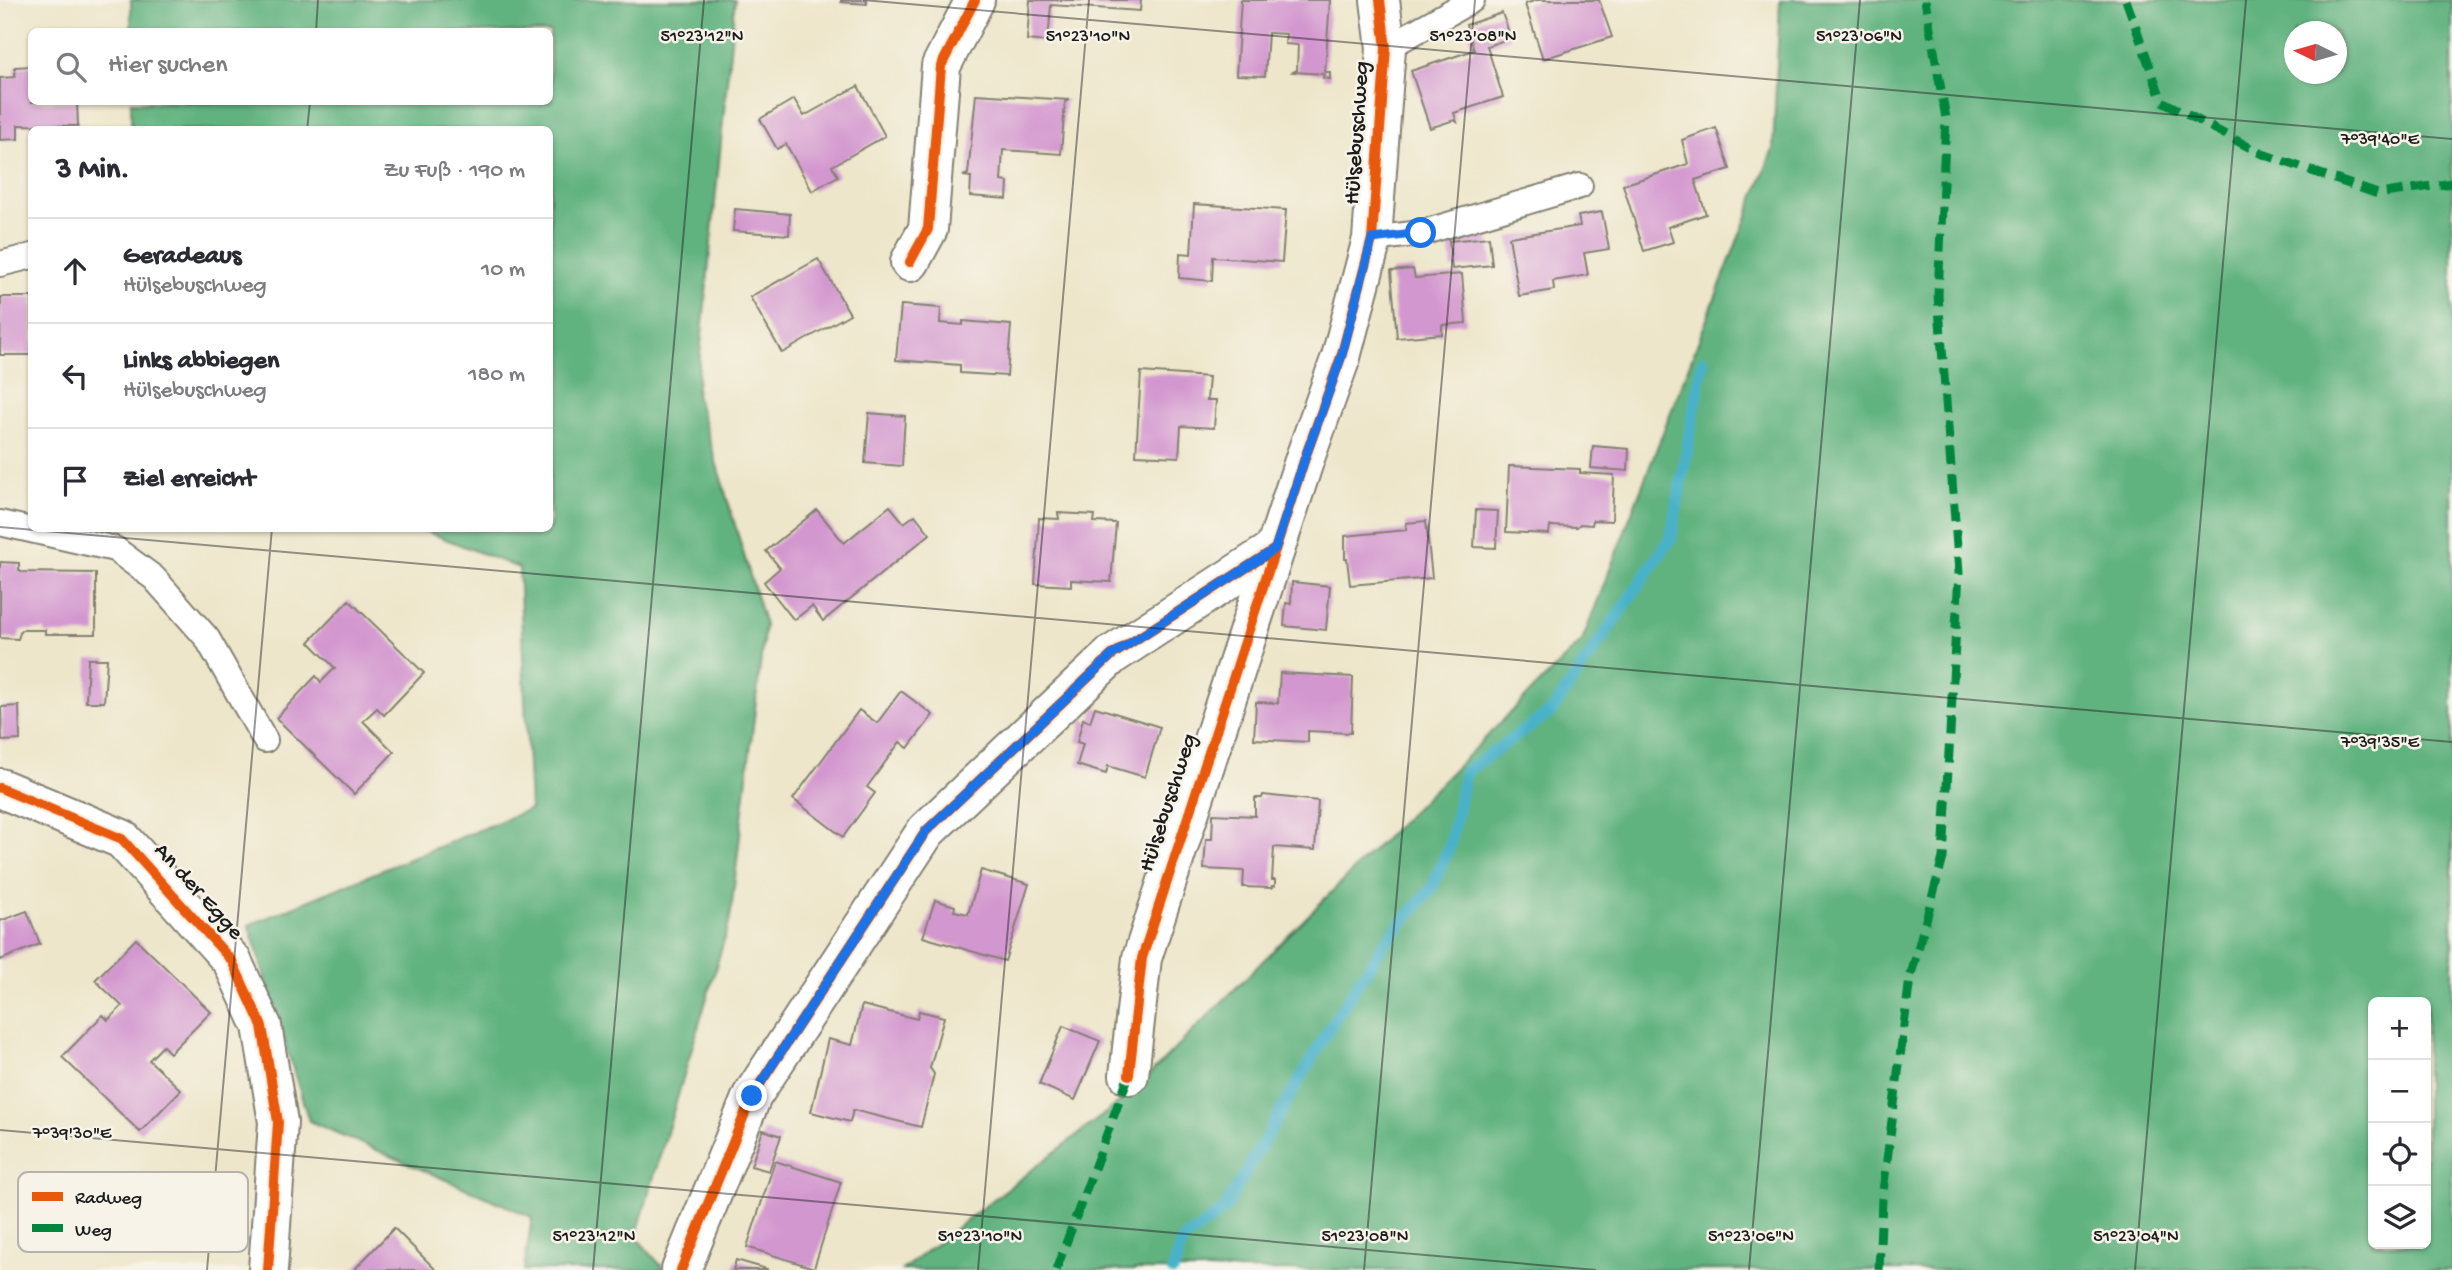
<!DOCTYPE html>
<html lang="de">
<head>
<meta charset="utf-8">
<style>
	:root { --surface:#fff; --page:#f2f2f3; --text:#2b2b33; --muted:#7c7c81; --line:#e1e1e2 }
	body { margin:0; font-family:"Gochi Hand",sans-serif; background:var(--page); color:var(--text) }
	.controls { position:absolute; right:21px; bottom:21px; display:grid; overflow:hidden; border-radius:10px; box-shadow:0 2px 5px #0004 }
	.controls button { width:63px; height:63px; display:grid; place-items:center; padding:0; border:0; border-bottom:2px solid var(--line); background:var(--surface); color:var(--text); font:35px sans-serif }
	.compass { position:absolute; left:2284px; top:21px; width:63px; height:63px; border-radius:50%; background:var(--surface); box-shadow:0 2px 5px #0004; rotate:275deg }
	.stop { position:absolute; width:21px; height:21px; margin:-16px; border:5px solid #1a73e8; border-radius:50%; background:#fff }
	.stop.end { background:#1a73e8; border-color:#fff; box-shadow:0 2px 7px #0008 }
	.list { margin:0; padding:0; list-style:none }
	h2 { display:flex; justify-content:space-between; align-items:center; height:91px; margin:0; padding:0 28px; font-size:30px }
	h2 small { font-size:23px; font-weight:400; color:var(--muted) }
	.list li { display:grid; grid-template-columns:46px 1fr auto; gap:21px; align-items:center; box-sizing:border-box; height:105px; padding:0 28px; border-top:2px solid var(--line) }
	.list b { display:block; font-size:26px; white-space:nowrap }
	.list p { margin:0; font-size:23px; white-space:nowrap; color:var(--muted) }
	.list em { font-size:23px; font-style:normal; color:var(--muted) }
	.icon { flex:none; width:38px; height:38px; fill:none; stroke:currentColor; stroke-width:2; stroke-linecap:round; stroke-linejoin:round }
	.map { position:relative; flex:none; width:2452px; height:1270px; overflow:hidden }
	.search { position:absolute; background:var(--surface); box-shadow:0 2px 5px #0004; left:28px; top:28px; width:525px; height:77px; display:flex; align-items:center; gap:18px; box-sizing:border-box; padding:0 24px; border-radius:10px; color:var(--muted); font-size:26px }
	.panel { position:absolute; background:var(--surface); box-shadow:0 2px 5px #0004; left:28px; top:126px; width:525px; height:406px; border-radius:10px }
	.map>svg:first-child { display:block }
	.forest { fill:#60b27f; stroke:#3e674e; stroke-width:2; fill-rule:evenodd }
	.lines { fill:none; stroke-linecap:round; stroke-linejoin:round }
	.stream { stroke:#4ab2c9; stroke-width:12 }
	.building { fill:#d397cf }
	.service-casing { stroke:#848173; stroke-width:28 }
	.minor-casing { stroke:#848173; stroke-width:42 }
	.service { stroke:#fff; stroke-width:24 }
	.minor { stroke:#fff; stroke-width:38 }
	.quiet { stroke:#00873e; stroke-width:9; stroke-dasharray:18 9; stroke-linecap:butt }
	.cycleway-casing { stroke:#f7f3e8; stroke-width:15 }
	.cycleway { stroke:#e8590c; stroke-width:10 }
	.route { stroke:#1a73e8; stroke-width:9 }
	.ticks { fill:none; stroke:#1c1c1c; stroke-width:2; stroke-opacity:0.45 }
	.labels { text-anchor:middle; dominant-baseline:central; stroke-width:5; stroke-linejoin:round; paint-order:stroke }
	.street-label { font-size:23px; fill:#1c1c1c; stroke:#f7f3e8 }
	.key { fill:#f7f3e8; stroke:#b5b2ab; stroke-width:2 }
	.key-label { font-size:19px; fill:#1c1c1c }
	.ticks-label { font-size:18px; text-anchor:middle; fill:#1c1c1c; stroke:#f7f3e8; stroke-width:5; stroke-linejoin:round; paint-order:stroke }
</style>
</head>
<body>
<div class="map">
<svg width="2452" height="1270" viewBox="0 0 2452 1270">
	<rect width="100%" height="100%" fill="#f7f3e8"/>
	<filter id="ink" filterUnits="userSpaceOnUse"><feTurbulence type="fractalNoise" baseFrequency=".0143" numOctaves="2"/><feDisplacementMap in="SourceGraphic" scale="14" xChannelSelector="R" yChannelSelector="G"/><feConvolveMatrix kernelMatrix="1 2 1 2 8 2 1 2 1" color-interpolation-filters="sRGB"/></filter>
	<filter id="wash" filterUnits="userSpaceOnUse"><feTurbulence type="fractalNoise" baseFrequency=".00686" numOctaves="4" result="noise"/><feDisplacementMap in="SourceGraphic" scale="28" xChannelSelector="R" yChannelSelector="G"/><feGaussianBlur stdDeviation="1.57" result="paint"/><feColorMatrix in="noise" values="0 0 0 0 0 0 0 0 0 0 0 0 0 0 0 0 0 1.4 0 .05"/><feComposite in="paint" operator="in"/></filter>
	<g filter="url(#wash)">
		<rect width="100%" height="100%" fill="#ede6ca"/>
		<g class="forest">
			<path d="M 131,0 L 735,0 L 696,395 L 765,625 L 730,920 L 636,1237 L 665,1270 L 524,1270 L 532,1217 L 309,1121 L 249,925 L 530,809 L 519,568 L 420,529 L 550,528 L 550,130 L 131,130 L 131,102 L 550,102 L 550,32 L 131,31 Z"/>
			<path d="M 1780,0 L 2452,0 L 2452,1270 L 902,1270 L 1130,1094 L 1582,641 L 1773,149 ZM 2294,32 L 2336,32 L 2336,74 L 2294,74 ZM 2373,1002 L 2426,1002 L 2426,1244 L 2373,1244 Z"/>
		</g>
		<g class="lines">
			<path class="stream" d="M 1173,1270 L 1182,1241 L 1224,1210 L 1335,1019 L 1383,945 L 1432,888 L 1450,845 L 1465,772 L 1552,711 L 1671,538 L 1703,361"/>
		</g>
		<g id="blocks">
			<g class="building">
				<path d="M 841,0 L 867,0 L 867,4 L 841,2 Z"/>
				<path d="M 1030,0 L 1141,0 L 1140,11 L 1051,5 L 1048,42 L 1027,40 Z"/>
				<path d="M 1241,0 L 1330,0 L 1325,72 L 1330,72 L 1330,79 L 1323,78 L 1324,74 L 1293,72 L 1297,70 L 1298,45 L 1285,44 L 1286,34 L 1268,33 L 1265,76 L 1236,75 Z"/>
				<path d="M 1537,0 L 1599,0 L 1612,37 L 1543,59 L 1525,4 Z"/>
				<path d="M 1502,13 L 1511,38 L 1487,46 L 1503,97 L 1454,113 L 1457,122 L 1454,120 L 1430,128 L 1411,71 L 1474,50 L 1466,25 Z"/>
				<path d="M 32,66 L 32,102 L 77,102 L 78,126 L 18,125 L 18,139 L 0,140 L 0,78 L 15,77 L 15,67 Z"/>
				<path d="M 858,86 L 885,136 L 832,166 L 838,176 L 812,191 L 786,144 L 777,149 L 760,119 L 794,99 L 804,116 Z"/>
				<path d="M 976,94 L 1069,100 L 1065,102 L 1061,154 L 1003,150 L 1001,181 L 1008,182 L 1007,199 L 970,196 L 971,177 L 963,176 L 968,174 Z"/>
				<path d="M 1716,128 L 1730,169 L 1695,180 L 1706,214 L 1668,227 L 1673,242 L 1644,251 L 1623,185 L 1688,164 L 1682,140 Z"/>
				<path d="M 1194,204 L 1286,210 L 1282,262 L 1213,257 L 1212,281 L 1179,278 L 1180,253 L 1191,254 Z"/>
				<path d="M 735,209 L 790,214 L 789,235 L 733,231 Z"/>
				<path d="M 1602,212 L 1609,249 L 1584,253 L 1588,275 L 1553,281 L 1554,290 L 1519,296 L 1509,237 L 1580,226 L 1578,216 Z"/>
				<path d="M 1489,237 L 1492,265 L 1452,269 L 1449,241 Z"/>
				<path d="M 818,259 L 850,314 L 782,353 L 750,297 Z"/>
				<path d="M 1413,269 L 1415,278 L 1462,274 L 1466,323 L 1442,325 L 1442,334 L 1397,338 L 1391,271 Z"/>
				<path d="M 1,297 L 32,297 L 32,355 L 0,355 Z"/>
				<path d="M 901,305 L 941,308 L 940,323 L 963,325 L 963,321 L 1011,325 L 1007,376 L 960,373 L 960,365 L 896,360 Z"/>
				<path d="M 1141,372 L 1209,377 L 1207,400 L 1216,400 L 1214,428 L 1181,426 L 1179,457 L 1136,455 Z"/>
				<path d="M 869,413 L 905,416 L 902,466 L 865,463 Z"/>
				<path d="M 1593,446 L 1629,449 L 1628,471 L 1591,468 Z"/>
				<path d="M 1509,466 L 1580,469 L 1580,473 L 1614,475 L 1612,521 L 1593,520 L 1592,525 L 1580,524 L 1577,527 L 1550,526 L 1549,534 L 1506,532 Z"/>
				<path d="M 890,506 L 904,523 L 915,515 L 930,534 L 823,621 L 812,606 L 794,620 L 764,582 L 780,568 L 766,551 L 817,510 L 844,543 Z"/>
				<path d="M 1476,510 L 1498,511 L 1496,548 L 1474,547 Z"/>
				<path d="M 1058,513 L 1095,515 L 1094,522 L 1116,523 L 1111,582 L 1071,580 L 1071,586 L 1035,584 L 1039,518 L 1059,519 Z"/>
				<path d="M 1426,521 L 1432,578 L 1350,585 L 1347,559 L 1345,559 L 1345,536 L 1406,530 L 1406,523 Z"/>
				<path d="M 0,562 L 19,563 L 19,570 L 21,572 L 96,573 L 96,634 L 45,634 L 45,630 L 21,630 L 18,639 L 0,638 Z"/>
				<path d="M 1292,582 L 1330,586 L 1326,630 L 1284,626 L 1286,603 L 1291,604 Z"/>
				<path d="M 349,600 L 424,673 L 384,715 L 377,708 L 363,721 L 394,752 L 354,794 L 276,718 L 316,676 L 321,682 L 335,668 L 309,642 Z"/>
				<path d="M 88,659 L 107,659 L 104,702 L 86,702 Z"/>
				<path d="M 1280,673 L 1353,677 L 1351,733 L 1308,731 L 1308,742 L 1254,739 L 1256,702 L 1278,703 Z"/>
				<path d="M 901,691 L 933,715 L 908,748 L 900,742 L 867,787 L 875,793 L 843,837 L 793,799 L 859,710 L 877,723 Z"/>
				<path d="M 19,706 L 20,740 L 2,741 L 1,707 Z"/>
				<path d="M 1095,707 L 1160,727 L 1145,777 L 1108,766 L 1106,774 L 1077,765 L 1083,744 L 1077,742 L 1083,719 L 1090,722 Z"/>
				<path d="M 1263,795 L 1318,801 L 1315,850 L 1274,847 L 1272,880 L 1275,880 L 1275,886 L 1272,886 L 1272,888 L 1243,887 L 1244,871 L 1204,869 L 1206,839 L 1212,839 L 1213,814 L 1255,816 L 1255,798 L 1262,798 Z"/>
				<path d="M 981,870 L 1029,884 L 1005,961 L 923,937 L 935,900 L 955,906 L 954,911 L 968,914 Z"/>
				<path d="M 27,911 L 40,944 L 0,960 L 0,921 Z"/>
				<path d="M 136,939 L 211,1012 L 170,1053 L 163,1046 L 149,1060 L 181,1090 L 140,1132 L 62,1057 L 103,1015 L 108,1020 L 122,1006 L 95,980 Z"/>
				<path d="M 862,1005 L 917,1019 L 919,1011 L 944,1017 L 930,1068 L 934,1074 L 921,1127 L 853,1110 L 850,1122 L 811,1112 L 828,1039 L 852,1045 Z"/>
				<path d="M 1063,1026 L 1100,1041 L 1075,1100 L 1039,1084 Z"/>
				<path d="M 763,1130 L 781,1136 L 769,1171 L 751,1166 Z"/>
				<path d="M 775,1161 L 841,1182 L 814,1268 L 747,1247 Z"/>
				<path d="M 394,1228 L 436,1270 L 354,1270 Z"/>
				<path d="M 736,1260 L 767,1269 L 767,1270 L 733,1270 Z"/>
			</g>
		</g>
	</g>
	<g filter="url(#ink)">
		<use href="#blocks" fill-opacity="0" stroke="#848173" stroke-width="2"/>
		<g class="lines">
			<defs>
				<g id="service">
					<path d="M 1386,48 L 1472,0"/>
					<path d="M 1372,239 L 1421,233 L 1580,186"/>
					<path d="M 0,264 L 32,256"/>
					<path d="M 0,523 L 115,549 L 154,578 L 207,638 L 265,740"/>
				</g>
				<g id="minor">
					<path d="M 910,262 L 928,229 L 941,66 L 975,0"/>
					<path d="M 0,788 L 122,839 L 232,961 L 262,1026 L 278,1122 L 268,1270"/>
					<path d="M 1129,1075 L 1142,958 L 1306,455 L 1341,357 L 1372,239 L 1386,48 L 1380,0"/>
					<path d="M 681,1270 L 752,1096 L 926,831 L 1112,655 L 1275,549"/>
				</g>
			</defs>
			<use href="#service" class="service-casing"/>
			<use href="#minor" class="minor-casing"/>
			<use href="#service" class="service"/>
			<use href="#minor" class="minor"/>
			<g class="quiet">
				<path d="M 2126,0 L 2162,101 L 2260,153 L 2378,194 L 2452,183"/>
				<path d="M 1056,1270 L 1129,1075"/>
				<path d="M 1879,1270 L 1882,1199 L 1910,978 L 1943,858 L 1959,573 L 1938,295 L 1946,118 L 1925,0"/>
			</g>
			<defs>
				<g id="cycleway">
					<path d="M 910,262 L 928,229 L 941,66 L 975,0"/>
					<path d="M 0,788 L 122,839 L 232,961 L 262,1026 L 278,1122 L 268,1270"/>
					<path d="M 1129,1075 L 1142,958 L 1306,455 L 1341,357 L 1372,239 L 1386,48 L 1380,0"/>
					<path d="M 681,1270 L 752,1096 L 926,831 L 1112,655 L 1275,549"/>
				</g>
			</defs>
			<use href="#cycleway" class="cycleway-casing"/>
			<use href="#cycleway" class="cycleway"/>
		</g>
	</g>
	<g class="lines" filter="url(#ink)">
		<path class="route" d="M 752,1096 L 926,831 L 1112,655 L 1275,549 L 1306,455 L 1341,358 L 1372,239 L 1421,233"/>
	</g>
	<path class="ticks" d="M 863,0 L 2452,139M 316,32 L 318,0M 307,130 L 310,102M 0,527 L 2452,742M 0,1130 L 1596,1270M 207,1270 L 272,528M 593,1270 L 704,0M 978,1270 L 1089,0M 1364,1270 L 1475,0M 1749,1270 L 1860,0M 2135,1270 L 2246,0"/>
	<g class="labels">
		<g class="street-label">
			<text transform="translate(1358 133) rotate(-86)">Hülsebuschweg</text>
			<text transform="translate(1169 803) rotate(-72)">Hülsebuschweg</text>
			<text transform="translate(198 892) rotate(48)">An der Egge</text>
		</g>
	</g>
	<rect x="18" y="1172" width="230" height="80" rx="10" class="key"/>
	<rect x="32" y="1192" width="31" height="9" fill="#e8590c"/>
	<rect x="32" y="1224" width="31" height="8" fill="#00873e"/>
	<g class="key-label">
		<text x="75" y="1203">Radweg</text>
		<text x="75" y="1235">Weg</text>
	</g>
	<g class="ticks-label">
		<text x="702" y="41">51°23'12"N</text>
		<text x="1088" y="41">51°23'10"N</text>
		<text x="1473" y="41">51°23'08"N</text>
		<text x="1859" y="41">51°23'06"N</text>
		<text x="2380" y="144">7°39'40"E</text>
		<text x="2380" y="747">7°39'35"E</text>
		<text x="72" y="1138">7°39'30"E</text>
		<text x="594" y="1241">51°23'12"N</text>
		<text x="980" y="1241">51°23'10"N</text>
		<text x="1365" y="1241">51°23'08"N</text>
		<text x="1751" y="1241">51°23'06"N</text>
		<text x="2136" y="1241">51°23'04"N</text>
	</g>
</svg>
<div class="controls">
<button>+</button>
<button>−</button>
<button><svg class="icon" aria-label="locate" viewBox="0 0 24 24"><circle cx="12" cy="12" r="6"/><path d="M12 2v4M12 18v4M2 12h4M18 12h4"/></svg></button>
<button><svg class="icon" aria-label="layers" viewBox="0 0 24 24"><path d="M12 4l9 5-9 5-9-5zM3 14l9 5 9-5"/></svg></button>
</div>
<svg class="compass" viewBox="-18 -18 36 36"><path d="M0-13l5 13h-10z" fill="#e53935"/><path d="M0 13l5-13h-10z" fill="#7c7c81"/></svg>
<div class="stop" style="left:1421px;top:233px"></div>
<div class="stop end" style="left:752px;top:1096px"></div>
<div class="search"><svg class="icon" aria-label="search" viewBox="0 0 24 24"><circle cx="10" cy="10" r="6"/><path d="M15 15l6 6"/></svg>Hier suchen</div>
<section class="panel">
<h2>3 Min.<small>Zu Fuß · 190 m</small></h2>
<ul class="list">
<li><svg class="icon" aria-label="ahead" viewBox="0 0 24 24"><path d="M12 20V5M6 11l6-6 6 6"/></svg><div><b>Geradeaus</b><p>Hülsebuschweg</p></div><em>10 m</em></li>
<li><svg class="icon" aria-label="left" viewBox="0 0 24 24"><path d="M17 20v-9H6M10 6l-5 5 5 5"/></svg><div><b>Links abbiegen</b><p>Hülsebuschweg</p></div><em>180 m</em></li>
<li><svg class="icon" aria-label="arrive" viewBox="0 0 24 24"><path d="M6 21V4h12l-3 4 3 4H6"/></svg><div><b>Ziel erreicht</b></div></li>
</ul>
</section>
</div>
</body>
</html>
